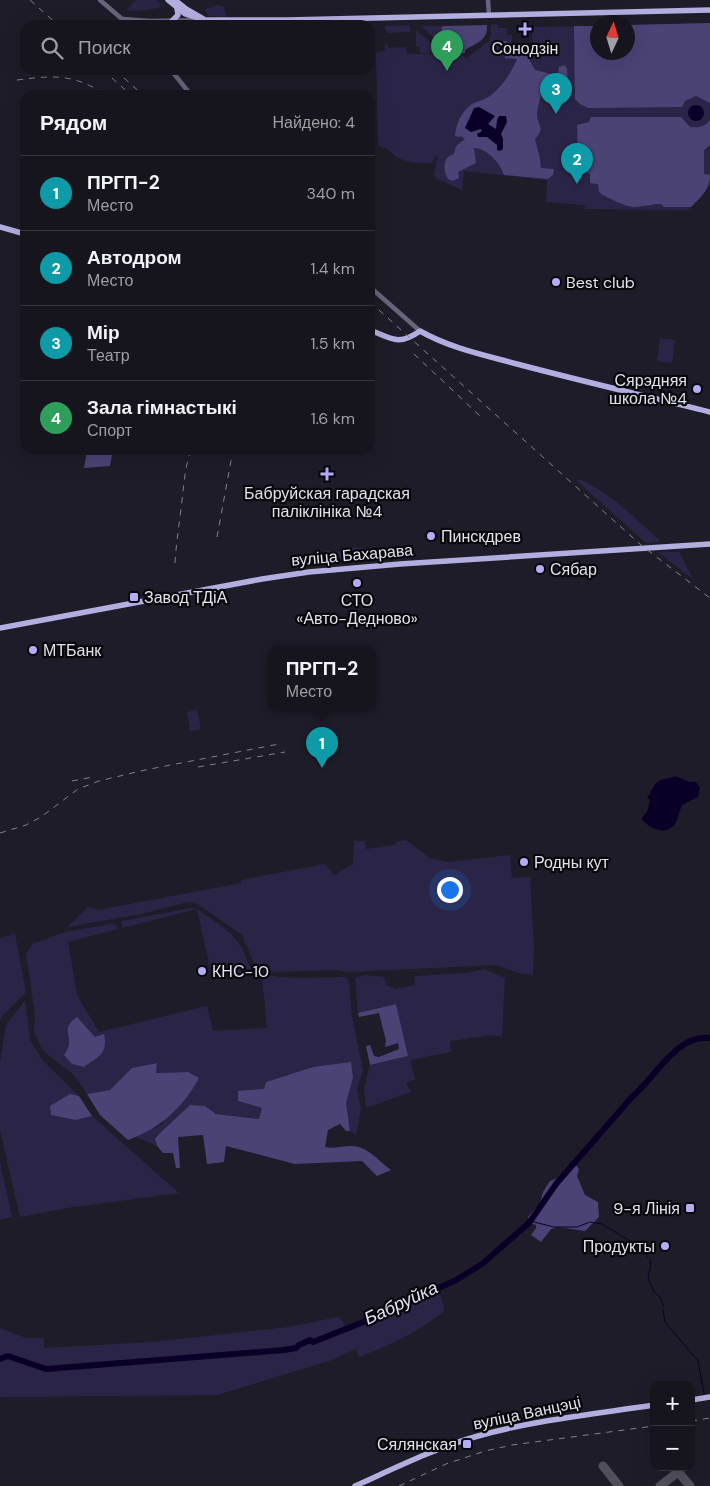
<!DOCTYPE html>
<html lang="ru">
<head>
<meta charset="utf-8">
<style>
	:root { --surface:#16151e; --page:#23222b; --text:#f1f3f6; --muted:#9e9fa4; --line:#35343c; --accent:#2563eb }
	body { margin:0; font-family:"DM Sans",sans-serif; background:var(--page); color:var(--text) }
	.controls { position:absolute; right:15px; bottom:15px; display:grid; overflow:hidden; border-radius:10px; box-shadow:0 5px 20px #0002 }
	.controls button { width:45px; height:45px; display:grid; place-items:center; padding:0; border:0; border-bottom:1px solid var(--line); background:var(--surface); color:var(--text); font:25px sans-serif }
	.compass { position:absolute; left:590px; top:15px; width:45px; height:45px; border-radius:50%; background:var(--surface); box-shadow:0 5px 20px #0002; rotate:4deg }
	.you { position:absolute; left:449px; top:889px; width:18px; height:18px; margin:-12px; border:4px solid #fff; border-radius:50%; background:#1a73e8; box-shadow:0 0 0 8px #1a73e833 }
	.badge { display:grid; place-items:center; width:32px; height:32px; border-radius:50%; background:var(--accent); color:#fff; font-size:16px; font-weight:700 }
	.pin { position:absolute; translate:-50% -41px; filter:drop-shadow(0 1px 2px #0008) }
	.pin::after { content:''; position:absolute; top:26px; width:18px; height:15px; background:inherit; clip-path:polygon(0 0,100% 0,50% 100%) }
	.popup { position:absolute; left:268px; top:646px; width:108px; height:65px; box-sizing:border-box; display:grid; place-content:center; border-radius:10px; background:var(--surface); filter:drop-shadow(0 1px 4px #0005); font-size:16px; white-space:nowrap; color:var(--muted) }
	.popup b { font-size:19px; color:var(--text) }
	.popup::after { content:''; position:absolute; left:50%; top:100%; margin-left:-10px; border:10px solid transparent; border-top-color:var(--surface) }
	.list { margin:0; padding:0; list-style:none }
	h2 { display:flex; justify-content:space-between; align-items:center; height:65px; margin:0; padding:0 20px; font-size:21px }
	h2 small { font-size:16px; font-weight:400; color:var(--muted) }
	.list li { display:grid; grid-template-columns:32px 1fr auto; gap:15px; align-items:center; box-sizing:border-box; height:75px; padding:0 20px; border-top:1px solid var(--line) }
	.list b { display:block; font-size:19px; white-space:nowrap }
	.list p { margin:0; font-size:16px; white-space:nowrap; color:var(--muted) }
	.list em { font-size:16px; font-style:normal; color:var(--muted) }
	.icon { flex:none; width:28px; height:28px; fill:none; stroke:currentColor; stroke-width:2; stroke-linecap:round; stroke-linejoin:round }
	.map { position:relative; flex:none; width:710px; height:1486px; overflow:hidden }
	.search { position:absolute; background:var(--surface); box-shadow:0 5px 20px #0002; left:20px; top:20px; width:355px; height:55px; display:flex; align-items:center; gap:12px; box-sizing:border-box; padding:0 18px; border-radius:15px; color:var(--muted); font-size:19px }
	.panel { position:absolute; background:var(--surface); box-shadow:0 5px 20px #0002; left:20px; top:90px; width:355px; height:365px; border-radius:15px }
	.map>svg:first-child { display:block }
	.green { fill:#2a2547 }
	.forest { fill:#4b4376 }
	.water { fill:#0a0027 }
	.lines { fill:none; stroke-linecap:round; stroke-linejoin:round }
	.stream { stroke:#0a0027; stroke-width:1 }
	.river { stroke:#0a0027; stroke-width:6 }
	.taxiway { stroke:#504f5a; stroke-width:9 }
	.minor { stroke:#67657d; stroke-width:4.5 }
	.major { stroke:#b3aee0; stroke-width:5.5 }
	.rail { stroke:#82828c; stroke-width:1; stroke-dasharray:6 6; stroke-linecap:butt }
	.poi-dot { fill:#b5acf8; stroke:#07070c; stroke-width:2 }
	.labels { text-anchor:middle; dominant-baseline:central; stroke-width:4.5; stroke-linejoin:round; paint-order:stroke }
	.poi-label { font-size:16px; fill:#e2e2eb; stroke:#07070c; text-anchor:start }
	.street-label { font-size:16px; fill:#e2e2eb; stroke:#07070c }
	.water-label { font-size:18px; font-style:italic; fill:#e3e2f3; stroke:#07070c }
</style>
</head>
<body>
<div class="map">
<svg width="710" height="1486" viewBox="0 0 710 1486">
	<rect width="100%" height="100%" fill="#1d1c28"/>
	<g class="green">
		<path d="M 136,0 L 156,0 L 161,4 L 159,8 L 136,11 L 133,10 L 131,11 L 127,10 Z"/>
		<path d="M 217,5 L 224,7 L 226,17 L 208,16 L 205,9 Z"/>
		<path d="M 710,23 L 710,184 L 701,197 L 688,210 L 585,209 L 585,205 L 546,202 L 547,180 L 464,171 L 462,190 L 437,179 L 434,175 L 438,155 L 431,163 C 420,163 409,163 399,158 C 390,154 391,148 378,146 L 376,53 L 380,51 L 385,51 L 385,44 L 388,45 L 389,48 L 406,47 L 407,54 L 440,54 L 440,56 L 464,56 L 466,59 L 489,41 L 491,35 L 491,25 L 497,24 L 498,28 L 507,28 L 507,35 L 512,35 L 512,46 L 506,41 L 506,58 L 532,58 L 532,27 L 597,26 L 598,52 L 628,52 L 628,25 Z"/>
		<path d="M 410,25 L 410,32 L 387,33 L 384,26 Z"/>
		<path d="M 421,26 L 443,26 L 442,29 L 447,35 L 448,51 Z"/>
		<path d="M 416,30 L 443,53 L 420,53 L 419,47 L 416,47 Z"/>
		<path d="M 660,338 L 675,340 L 672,363 L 657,361 Z"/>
		<path d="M 579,479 C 610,493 634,517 659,540 L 659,542 L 646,543 L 577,481 Z"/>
		<path d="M 347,547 L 399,551 L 398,557 L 345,560 L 322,550 L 343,552 L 346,551 Z"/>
		<path d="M 658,552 L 679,552 L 693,579 Z"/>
		<path d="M 197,710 L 201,729 L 190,731 L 187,712 Z"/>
		<path d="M 406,840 L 430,858 L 448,862 L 510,855 L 512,878 L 530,877 L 534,947 L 533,975 L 518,973 L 496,965 L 347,972 L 337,970 L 271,972 L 255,965 L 242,935 L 196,903 L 188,902 L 141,914 L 68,927 L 88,907 L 98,910 L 241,883 L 241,880 L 325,864 L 334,875 L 353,864 L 354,841 L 365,841 L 366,849 L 395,845 L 396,842 Z"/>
		<path d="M 191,908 L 197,909 C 211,919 229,929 239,943 C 245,952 246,964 254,970 C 266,981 328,977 346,977 L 349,982 L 352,1016 L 363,1071 L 357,1088 L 361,1109 L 356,1135 L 350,1131 L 346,1103 L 353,1078 L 313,1067 L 266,1082 L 264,1089 L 238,1101 L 262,1108 L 260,1119 L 216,1114 L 205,1106 L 155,1137 L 157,1146 L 136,1137 L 162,1124 L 188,1072 L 156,1073 L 157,1063 L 132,1068 L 110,1090 L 87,1094 L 74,1075 L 43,1051 L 34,1032 L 35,1015 L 26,954 L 32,944 L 65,932 L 111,924 L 116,925 L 118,929 L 68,942 L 77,995 L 99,1032 L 207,1006 L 213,1031 L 267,1028 L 262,975 L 241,975 L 240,972 L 233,973 L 230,969 L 211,973 L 197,909 L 122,928 L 122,921 Z"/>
		<path d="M 15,934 L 26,992 L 2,1016 L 0,1021 L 0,938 Z"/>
		<path d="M 484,969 L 505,978 L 502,1037 L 492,1035 L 450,1041 L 451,1052 L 410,1060 L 415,1079 L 406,1083 L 411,1092 L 366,1108 L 364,1088 L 370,1065 L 408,1056 L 396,1004 L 358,1013 L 355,978 L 365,975 L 384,977 L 386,985 L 396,989 L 414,985 L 415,976 L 466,973 Z"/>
		<path d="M 25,1000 L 30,1040 L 43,1061 L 79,1096 L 70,1094 L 76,1120 L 92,1116 L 179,1193 L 67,1208 L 20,1217 L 0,1130 L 0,1062 L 6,1025 Z"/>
		<path d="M 0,1162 L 12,1217 L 0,1220 Z"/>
		<path d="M 439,1291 L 444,1306 L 443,1312 C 414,1334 393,1344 359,1357 L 356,1349 L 329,1361 L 217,1395 L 0,1397 L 0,1328 L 26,1338 L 44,1338 L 44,1348 L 153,1342 L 288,1327 L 338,1317 L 342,1320 L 347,1332 Z"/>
	</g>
	<g class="forest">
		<path d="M 710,23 L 710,103 L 696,96 L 685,101 L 682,107 L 588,108 L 580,104 L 575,99 L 574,26 L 597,26 L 598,52 L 628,52 L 628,25 Z"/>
		<path d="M 487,25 C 488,41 476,43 465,50 L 465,53 L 453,54 L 448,51 L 447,35 L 441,29 L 443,26 Z"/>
		<path d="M 503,41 L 506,41 L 512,46 L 520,46 L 522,53 L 532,54 L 532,58 L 529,59 L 535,70 L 556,75 C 555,83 545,86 542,94 C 540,97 537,110 537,114 C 537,126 546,127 535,139 L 540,159 L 541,168 L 554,169 L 553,175 L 548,179 L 504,175 C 501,164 487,148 474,148 L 476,163 L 458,172 L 459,178 L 453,181 L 448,179 C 443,171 442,157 454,154 L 456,146 L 465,139 L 461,136 L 459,137 L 455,136 C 456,123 462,111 472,104 C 477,101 482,101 487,98 C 500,89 511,74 517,59 L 505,58 Z"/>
		<path d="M 564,65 L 567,68 L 568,84 L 565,98 L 561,99 L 560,96 L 561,91 L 556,85 L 559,67 Z"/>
		<path d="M 591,117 L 681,117 L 690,127 C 698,128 705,127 710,120 L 710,145 L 704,150 L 704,174 L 710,175 C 710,189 701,197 691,207 L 664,207 L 661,204 C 653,204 645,206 636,207 C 628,208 604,197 599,192 L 598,184 L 590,183 L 590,174 L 578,168 L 577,125 L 589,122 Z"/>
		<path d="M 87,450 L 113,450 L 110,466 L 84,468 Z"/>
		<path d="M 396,1004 L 408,1056 L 370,1065 L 366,1046 L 370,1045 L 374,1056 L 379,1057 L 399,1049 L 398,1043 L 385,1047 L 386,1041 L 379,1013 L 359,1017 L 358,1013 Z"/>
		<path d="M 77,1017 L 95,1037 L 104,1034 C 108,1054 99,1056 84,1067 L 72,1064 L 64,1055 C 66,1052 69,1047 69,1043 C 70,1032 62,1028 77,1017 Z"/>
		<path d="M 351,1062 L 353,1078 L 346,1103 L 350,1131 L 346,1131 L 340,1124 L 328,1130 L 325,1147 C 334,1149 342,1146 352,1146 C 367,1146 379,1161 391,1170 L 377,1176 L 362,1161 L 295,1164 L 226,1146 L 224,1162 L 207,1164 L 203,1135 L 178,1137 L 180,1168 L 176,1168 L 173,1153 L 163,1153 L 157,1146 L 155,1138 L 190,1105 L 205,1106 L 216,1114 L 259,1119 L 262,1108 L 238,1101 L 238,1091 L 264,1089 L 266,1082 L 313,1067 Z"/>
		<path d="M 157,1063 L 156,1073 L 188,1072 L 199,1078 C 183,1108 159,1129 128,1140 L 100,1115 L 87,1094 L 110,1090 L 132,1068 Z"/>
		<path d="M 70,1094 L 79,1096 L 92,1116 L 76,1120 L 51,1115 L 50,1106 Z"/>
		<path d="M 572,1164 L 577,1166 L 579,1170 L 577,1176 L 585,1195 L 598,1202 L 599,1217 L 585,1231 L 558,1227 L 551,1229 L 541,1242 L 531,1235 L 536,1228 L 536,1225 L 529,1223 L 528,1217 L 540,1203 L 543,1192 L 550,1181 L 560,1177 Z"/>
	</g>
	<g class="water">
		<circle cx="696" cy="113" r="8"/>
		<path d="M 479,107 L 495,116 L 488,124 L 496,129 L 497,120 L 499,116 L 506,116 L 507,122 L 501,134 L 503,139 L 503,149 L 500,151 L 497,150 L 497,145 L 487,137 L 478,137 L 477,134 L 482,131 L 481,129 L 471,132 L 465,128 L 474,108 Z"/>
		<path d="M 675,776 L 690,782 L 696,782 L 700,787 L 698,797 L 682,805 C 680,809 677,822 675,824 C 665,837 650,828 642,820 L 643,816 L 647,812 L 650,800 L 647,798 C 652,792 652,785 659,781 C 663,778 669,779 675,776 Z"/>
	</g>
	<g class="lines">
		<g class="stream">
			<path d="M 530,1221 L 554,1227 L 577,1227 L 590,1222 L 602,1224 L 638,1246 L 648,1257"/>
			<path d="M 650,1260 L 651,1264 L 648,1278 L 654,1292 L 660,1297 L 664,1307"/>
			<path d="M 663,1310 L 665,1322 L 698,1361 L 704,1394"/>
		</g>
		<path class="river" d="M 0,1359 L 8,1356 L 46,1369 L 284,1350 L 296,1348 L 299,1345 L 310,1340 L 313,1342 L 381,1315 L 456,1280 L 482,1264 L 529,1223 L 556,1184 L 632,1097 C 655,1078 676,1034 710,1038"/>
		<g class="taxiway">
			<path d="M 603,1466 L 619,1486"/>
			<path d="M 660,1486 L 678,1472 L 690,1486"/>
		</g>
		<g class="minor">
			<path d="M 100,0 L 129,25"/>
			<path d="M 488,0 L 489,15"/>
			<path d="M 123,19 L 150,21 L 199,20"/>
			<path d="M 171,70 L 191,95"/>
			<path d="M 370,287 L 420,331"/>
		</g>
		<g class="major">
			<path d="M 168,0 L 185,14 L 201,19"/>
			<path d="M 175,0 L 186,9 L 205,20 L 287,20 L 710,10"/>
			<path d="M 172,21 L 178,15 L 177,8"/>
			<path d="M 0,227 L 25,234"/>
			<path d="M 370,330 C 392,339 399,346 420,331 C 450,348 484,355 517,364 C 581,381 646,396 710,412"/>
			<path d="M 0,628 L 262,579 L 309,572 L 400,564 L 710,544"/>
			<path d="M 691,1400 L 710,1397"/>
			<path d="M 355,1486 C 395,1468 435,1448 478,1436 C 535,1420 595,1414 654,1405"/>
		</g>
		<g class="rail">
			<path d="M 30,0 L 58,25"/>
			<path d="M 103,70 L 131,95"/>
			<path d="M 115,70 L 143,95"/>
			<path d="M 17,80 C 56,75 73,74 107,95"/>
			<path d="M 370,302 L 641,545 L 710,598"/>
			<path d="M 414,354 L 480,416"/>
			<path d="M 217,537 L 233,450"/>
			<path d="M 175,563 C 176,544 179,527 181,508 C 184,488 184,469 191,450"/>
			<path d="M 198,767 L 285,752"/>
			<path d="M 72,781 L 93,777"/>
			<path d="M 0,833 L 26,825 L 41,817 L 78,789 L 99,781 L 145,770 L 279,744"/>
			<path d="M 691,1421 L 710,1418"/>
			<path d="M 399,1486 L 446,1464 L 485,1451 L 512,1445 L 654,1426"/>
		</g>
	</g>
	<g class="poi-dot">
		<path d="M522.5 21.5h5v5h5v5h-5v5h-5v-5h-5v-5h5z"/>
		<circle cx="556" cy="282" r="5"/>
		<circle cx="697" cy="389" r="5"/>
		<path d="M324.5 466.5h5v5h5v5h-5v5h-5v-5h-5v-5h5z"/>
		<circle cx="431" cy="536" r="5"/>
		<circle cx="540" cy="569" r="5"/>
		<circle cx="357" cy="583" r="5"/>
		<rect x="129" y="592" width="10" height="10" rx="2.5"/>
		<circle cx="33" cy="650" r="5"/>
		<circle cx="524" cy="862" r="5"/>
		<circle cx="202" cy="971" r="5"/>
		<rect x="685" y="1203" width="10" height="10" rx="2.5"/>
		<circle cx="665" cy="1246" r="5"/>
		<rect x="462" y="1439" width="10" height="10" rx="2.5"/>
	</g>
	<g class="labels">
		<g class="poi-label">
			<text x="525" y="48" text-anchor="middle">Сонодзін</text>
			<text x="566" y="282">Best club</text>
			<text x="687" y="380" text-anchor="end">Сярэдняя<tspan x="687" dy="18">школа №4</tspan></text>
			<text x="327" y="493" text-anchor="middle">Бабруйская гарадская<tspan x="327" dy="18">паліклініка №4</tspan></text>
			<text x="441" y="536">Пинскдрев</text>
			<text x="550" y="569">Сябар</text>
			<text x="144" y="597">Завод ТДіА</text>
			<text x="357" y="600" text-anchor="middle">СТО<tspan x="357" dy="18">«Авто-Дедново»</tspan></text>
			<text x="43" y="650">МТБанк</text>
			<text x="534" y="862">Родны кут</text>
			<text x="212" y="971">КНС-10</text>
			<text x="680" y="1208" text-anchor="end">9-я Лінія</text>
			<text x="655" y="1246" text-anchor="end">Продукты</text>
			<text x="457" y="1444" text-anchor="end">Сялянская</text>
		</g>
		<g class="street-label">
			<text transform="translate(352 555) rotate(-5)">вуліца Бахарава</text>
			<text transform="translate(527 1413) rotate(-12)">вуліца Ванцэці</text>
		</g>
		<g class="water-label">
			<text transform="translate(401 1303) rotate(-25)">Бабруйка</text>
		</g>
	</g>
</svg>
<div class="controls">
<button>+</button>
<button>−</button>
</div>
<svg class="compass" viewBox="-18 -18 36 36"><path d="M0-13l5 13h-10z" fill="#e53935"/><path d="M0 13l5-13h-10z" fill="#9e9fa4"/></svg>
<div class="you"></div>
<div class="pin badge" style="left:322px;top:768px;background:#0f9aa8">1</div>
<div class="popup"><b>ПРГП-2</b>Место</div>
<div class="pin badge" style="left:577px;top:184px;background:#0f9aa8">2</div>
<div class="pin badge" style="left:556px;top:114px;background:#0f9aa8">3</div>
<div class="pin badge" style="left:447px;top:71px;background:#2e9e5b">4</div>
<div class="search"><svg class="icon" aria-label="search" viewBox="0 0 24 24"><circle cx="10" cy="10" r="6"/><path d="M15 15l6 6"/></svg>Поиск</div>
<section class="panel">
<h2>Рядом<small>Найдено: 4</small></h2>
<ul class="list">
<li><span class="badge" style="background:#0f9aa8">1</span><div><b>ПРГП-2</b><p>Место</p></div><em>340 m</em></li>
<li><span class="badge" style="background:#0f9aa8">2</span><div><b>Автодром</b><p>Место</p></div><em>1.4 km</em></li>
<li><span class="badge" style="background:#0f9aa8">3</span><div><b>Мір</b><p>Театр</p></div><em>1.5 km</em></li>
<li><span class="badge" style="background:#2e9e5b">4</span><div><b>Зала гімнастыкі</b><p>Спорт</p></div><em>1.6 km</em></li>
</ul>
</section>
</div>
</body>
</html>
